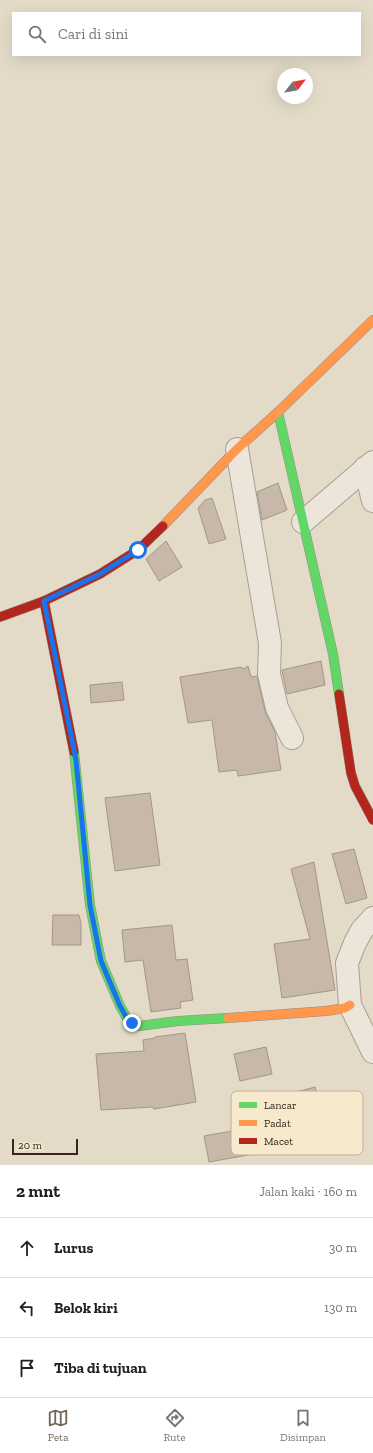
<!DOCTYPE html>
<html lang="id">
<head>
<meta charset="utf-8">
<style>
	:root { --surface:#fff; --page:#f6f6f6; --text:#202124; --muted:#757577; --line:#e0e0e0; --accent:#736658 }
	body { margin:0; font-family:"Zilla Slab",serif; background:var(--page); color:var(--text) }
	.compass { position:absolute; left:277px; top:68px; width:36px; height:36px; border-radius:50%; background:var(--surface); box-shadow:0 4px 16px #0002; rotate:59deg }
	.scale { position:absolute; left:12px; bottom:10px; width:66px; box-sizing:border-box; padding-left:4px; border:2px solid #36271b; border-top:0; font-size:11px; line-height:14px; white-space:nowrap; color:#36271b; -webkit-text-stroke:3px #f6e9cc; paint-order:stroke }
	.stop { position:absolute; width:12px; height:12px; margin:-9px; border:3px solid #1a73e8; border-radius:50%; background:#fff }
	.stop.end { background:#1a73e8; border-color:#fff; box-shadow:0 1px 4px #0008 }
	.list { margin:0; padding:0; list-style:none }
	h2 { display:flex; justify-content:space-between; align-items:center; height:52px; margin:0; padding:0 16px; font-size:17px }
	h2 small { font-size:13px; font-weight:400; color:var(--muted) }
	.list li { display:grid; grid-template-columns:26px 1fr auto; gap:12px; align-items:center; box-sizing:border-box; height:60px; padding:0 16px; border-top:1px solid var(--line) }
	.list b { display:block; font-size:15px; white-space:nowrap }
	.list em { font-size:13px; font-style:normal; color:var(--muted) }
	.icon { flex:none; width:22px; height:22px; fill:none; stroke:currentColor; stroke-width:2; stroke-linecap:round; stroke-linejoin:round }
	.map { position:relative; flex:none; width:373px; height:1165px; overflow:hidden }
	.search { position:absolute; background:var(--surface); box-shadow:0 4px 16px #0002; left:12px; right:12px; top:12px; height:44px; display:flex; align-items:center; gap:10px; box-sizing:border-box; padding:0 14px; border-radius:0px; color:var(--muted); font-size:15px }
	.sheet { height:232px; background:var(--surface) }
	nav { display:flex; justify-content:space-around; align-items:center; box-sizing:border-box; height:56px; border-top:1px solid var(--line); background:var(--surface); font-size:11px; color:var(--muted) }
	nav a { display:grid; justify-items:center; gap:2px }
	nav .on { color:var(--accent) }
	.map>svg:first-child { display:block }
	.building { fill:#c7b8a9; stroke:#a39688 }
	.lines { fill:none; stroke-linecap:round; stroke-linejoin:round }
	.street-casing { stroke:#a89f92; stroke-width:24 }
	.fast-casing { stroke:#978f82; stroke-width:10 }
	.slow-casing { stroke:#978f82; stroke-width:10 }
	.jam-casing { stroke:#978f82; stroke-width:10 }
	.street { stroke:#ebe5da; stroke-width:22 }
	.fast { stroke:#63d668; stroke-width:9 }
	.slow { stroke:#ff974d; stroke-width:9 }
	.jam { stroke:#b3261e; stroke-width:9 }
	.route { stroke:#1a73e8; stroke-width:5 }
	.key { fill:#f6e9cc; stroke:#bcaf97; stroke-width:1 }
	.key-label { font-size:11px; fill:#36271b }
</style>
</head>
<body>
<div class="map">
<svg width="373" height="1165" viewBox="0 0 373 1165">
	<rect width="100%" height="100%" fill="#e3dbc8"/>
	<g class="building">
		<path d="M 278,483 L 287,510 L 262,520 L 257,492 Z"/>
		<path d="M 212,498 L 226,539 L 209,544 L 198,508 L 205,500 Z"/>
		<path d="M 166,541 L 182,567 L 159,581 L 146,559 Z"/>
		<path d="M 321,661 L 325,685 L 287,694 L 282,670 Z"/>
		<path d="M 248,666 L 251,677 L 257,676 L 265,711 L 275,732 L 281,770 L 238,776 L 237,770 L 219,772 L 212,720 L 188,723 L 180,677 L 241,667 L 243,669 Z"/>
		<path d="M 122,682 L 124,700 L 91,703 L 90,685 Z"/>
		<path d="M 150,793 L 160,865 L 115,871 L 105,798 Z"/>
		<path d="M 354,849 L 367,898 L 346,904 L 332,854 Z"/>
		<path d="M 314,862 L 335,990 L 282,998 L 274,944 L 310,939 L 291,869 Z"/>
		<path d="M 53,915 L 79,915 L 81,923 L 81,945 L 52,945 Z"/>
		<path d="M 172,925 L 176,960 L 187,959 L 193,1000 L 180,1002 L 181,1008 L 151,1012 L 143,960 L 125,962 L 122,930 Z"/>
		<path d="M 185,1033 L 196,1102 L 154,1109 L 153,1107 L 101,1110 L 96,1054 L 144,1051 L 143,1040 L 155,1038 L 155,1037 Z"/>
		<path d="M 266,1047 L 272,1074 L 240,1081 L 234,1054 Z"/>
		<path d="M 315,1087 L 325,1122 L 318,1123 L 325,1145 L 295,1154 L 288,1131 L 280,1134 L 270,1099 Z"/>
		<path d="M 249,1128 L 254,1154 L 209,1162 L 204,1136 Z"/>
	</g>
	<g class="lines">
		<defs>
			<g id="street">
				<path d="M 237,449 L 270,643 L 269,674 L 277,708 L 292,738"/>
				<path d="M 365,468 L 373,501"/>
				<path d="M 303,522 L 373,462"/>
				<path d="M 373,918 L 362,930 L 355,943 L 347,963 L 350,1005 L 373,1052"/>
			</g>
			<g id="fast">
				<path d="M 278,412 L 333,654 L 339,694"/>
				<path d="M 74,752 L 90,905 L 101,961 L 120,1006 L 128,1020 L 139,1026 L 178,1021 L 228,1018"/>
			</g>
			<g id="slow">
				<path d="M 163,526 L 237,449 L 278,412 L 373,320"/>
				<path d="M 228,1018 L 326,1011 L 345,1008 L 350,1005"/>
			</g>
			<g id="jam">
				<path d="M 44,601 L 74,752"/>
				<path d="M 0,617 L 44,601 L 100,574 L 138,550 L 163,526"/>
				<path d="M 339,694 L 351,773 L 355,786 L 373,820"/>
			</g>
		</defs>
		<use href="#street" class="street-casing"/>
		<use href="#fast" class="fast-casing"/>
		<use href="#slow" class="slow-casing"/>
		<use href="#jam" class="jam-casing"/>
		<use href="#street" class="street"/>
		<use href="#fast" class="fast"/>
		<use href="#slow" class="slow"/>
		<use href="#jam" class="jam"/>
	</g>
	<g class="lines">
		<path class="route" d="M 132,1023 L 128,1020 L 120,1006 L 101,961 L 90,905 L 76,760 L 44,601 L 100,574 L 138,550"/>
	</g>
	<rect x="231" y="1091" width="132" height="64" rx="6" class="key"/>
	<rect x="239" y="1102" width="18" height="6" fill="#63d668"/>
	<rect x="239" y="1120" width="18" height="6" fill="#ff974d"/>
	<rect x="239" y="1138" width="18" height="6" fill="#b3261e"/>
	<g class="key-label">
		<text x="264" y="1109">Lancar</text>
		<text x="264" y="1127">Padat</text>
		<text x="264" y="1145">Macet</text>
	</g>
</svg>
<svg class="compass" viewBox="-18 -18 36 36"><path d="M0-13l5 13h-10z" fill="#e53935"/><path d="M0 13l5-13h-10z" fill="#757577"/></svg>
<div class="scale">20 m</div>
<div class="stop" style="left:138px;top:550px"></div>
<div class="stop end" style="left:132px;top:1023px"></div>
<div class="search"><svg class="icon" aria-label="search" viewBox="0 0 24 24"><circle cx="10" cy="10" r="6"/><path d="M15 15l6 6"/></svg>Cari di sini</div>
</div>
<section class="sheet">
<h2>2 mnt<small>Jalan kaki · 160 m</small></h2>
<ul class="list">
<li><svg class="icon" aria-label="ahead" viewBox="0 0 24 24"><path d="M12 20V5M6 11l6-6 6 6"/></svg><div><b>Lurus</b></div><em>30 m</em></li>
<li><svg class="icon" aria-label="left" viewBox="0 0 24 24"><path d="M17 20v-9H6M10 6l-5 5 5 5"/></svg><div><b>Belok kiri</b></div><em>130 m</em></li>
<li><svg class="icon" aria-label="arrive" viewBox="0 0 24 24"><path d="M6 21V4h12l-3 4 3 4H6"/></svg><div><b>Tiba di tujuan</b></div></li>
</ul>
</section>
<nav>
<a class="on"><svg class="icon" aria-label="map" viewBox="0 0 24 24"><path d="M3 6l6-2 6 2 6-2v14l-6 2-6-2-6 2zM9 4v14M15 6v14"/></svg>Peta</a>
<a><svg class="icon" aria-label="directions" viewBox="0 0 24 24"><path d="M12 3l9 9-9 9-9-9zM9 14v-3h6M13 9l2 2-2 2"/></svg>Rute</a>
<a><svg class="icon" aria-label="saved" viewBox="0 0 24 24"><path d="M7 4h10v16l-5-4-5 4z"/></svg>Disimpan</a>
</nav>
</body>
</html>
